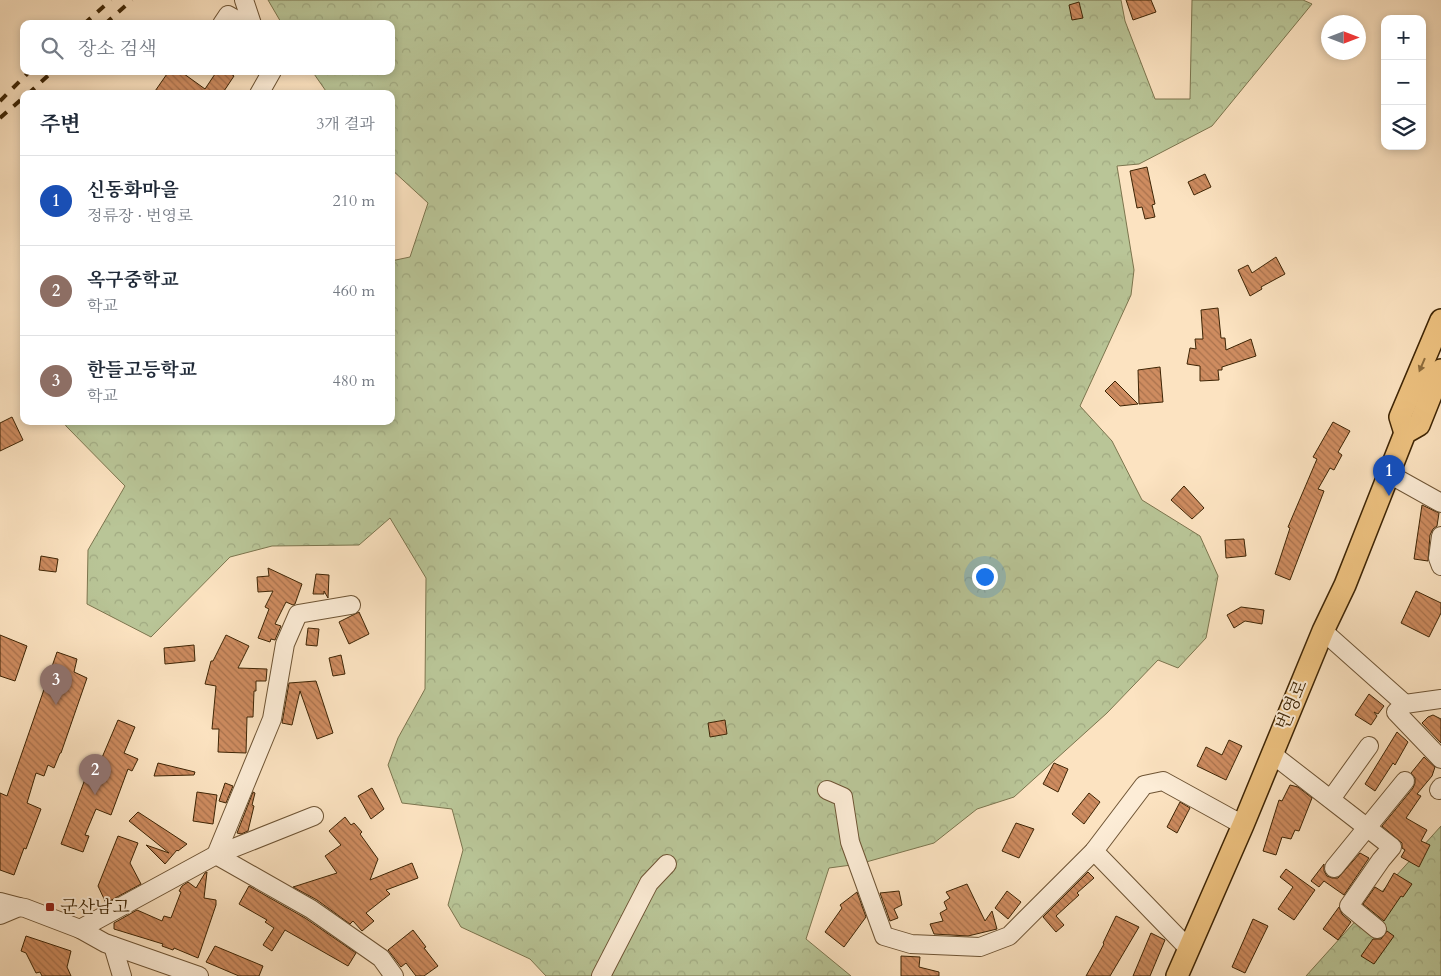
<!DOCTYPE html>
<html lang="ko">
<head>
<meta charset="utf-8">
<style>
	:root { --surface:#fff; --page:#f6f6f7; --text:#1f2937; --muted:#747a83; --line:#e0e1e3; --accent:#2563eb }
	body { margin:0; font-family:Cardo,"Noto Serif KR",serif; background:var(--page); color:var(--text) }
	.controls { position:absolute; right:15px; top:15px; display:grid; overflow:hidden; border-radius:10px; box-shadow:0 2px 8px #0003 }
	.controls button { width:45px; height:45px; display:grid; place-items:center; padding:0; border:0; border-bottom:1px solid var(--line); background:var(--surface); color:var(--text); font:25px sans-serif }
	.compass { position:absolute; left:1321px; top:15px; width:45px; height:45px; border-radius:50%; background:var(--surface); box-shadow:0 2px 8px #0003; rotate:90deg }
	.you { position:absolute; left:984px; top:576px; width:18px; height:18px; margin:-12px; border:4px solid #fff; border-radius:50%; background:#1a73e8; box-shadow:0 0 0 8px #1a73e833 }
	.badge { display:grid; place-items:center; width:32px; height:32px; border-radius:50%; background:var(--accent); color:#fff; font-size:16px; font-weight:700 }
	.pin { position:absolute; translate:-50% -41px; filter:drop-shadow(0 1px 2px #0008) }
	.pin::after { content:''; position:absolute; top:26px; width:18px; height:15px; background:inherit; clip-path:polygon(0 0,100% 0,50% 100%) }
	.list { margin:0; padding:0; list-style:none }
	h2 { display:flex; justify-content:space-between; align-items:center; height:65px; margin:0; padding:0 20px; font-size:21px }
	h2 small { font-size:16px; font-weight:400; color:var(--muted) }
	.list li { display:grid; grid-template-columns:32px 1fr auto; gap:15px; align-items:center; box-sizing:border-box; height:90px; padding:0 20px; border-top:1px solid var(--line) }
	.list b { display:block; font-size:19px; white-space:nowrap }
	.list p { margin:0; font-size:16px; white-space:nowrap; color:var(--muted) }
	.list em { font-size:16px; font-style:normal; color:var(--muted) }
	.icon { flex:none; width:28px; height:28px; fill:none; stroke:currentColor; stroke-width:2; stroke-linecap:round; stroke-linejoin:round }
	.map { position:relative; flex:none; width:1441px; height:976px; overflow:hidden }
	.search { position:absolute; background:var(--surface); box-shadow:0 2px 8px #0003; left:20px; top:20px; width:375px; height:55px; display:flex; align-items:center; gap:12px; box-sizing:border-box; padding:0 18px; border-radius:10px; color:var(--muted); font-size:19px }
	.panel { position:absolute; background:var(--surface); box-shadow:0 2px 8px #0003; left:20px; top:90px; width:375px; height:335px; border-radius:10px }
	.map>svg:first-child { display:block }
	.forest { fill:url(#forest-crowns); stroke:#7c754e }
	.building { fill:url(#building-back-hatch); stroke:#3e2505 }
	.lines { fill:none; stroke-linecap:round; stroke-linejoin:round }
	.minor-casing { stroke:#6e5434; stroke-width:20 }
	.major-casing { stroke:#3e2505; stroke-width:24 }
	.minor { stroke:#fdedd7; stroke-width:18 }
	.major { stroke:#eec280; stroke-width:21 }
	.rail { stroke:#3e2505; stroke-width:4; stroke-dasharray:9 9; stroke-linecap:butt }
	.oneway { fill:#8d6c3c }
	.poi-dot { fill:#8f2418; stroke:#fdedd7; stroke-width:2 }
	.labels { text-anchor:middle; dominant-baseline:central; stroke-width:4; stroke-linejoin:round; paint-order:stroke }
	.street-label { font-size:18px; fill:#3e2505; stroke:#fdedd7 }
	.poi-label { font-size:18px; fill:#3e2505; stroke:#fdedd7; text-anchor:start }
</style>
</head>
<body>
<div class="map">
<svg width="1441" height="976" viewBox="0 0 1441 976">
	<defs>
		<pattern id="forest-crowns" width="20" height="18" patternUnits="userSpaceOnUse" patternTransform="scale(1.25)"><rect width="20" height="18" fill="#b9c597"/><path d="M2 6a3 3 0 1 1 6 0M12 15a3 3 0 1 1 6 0" fill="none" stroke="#a0a981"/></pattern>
		<pattern id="building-back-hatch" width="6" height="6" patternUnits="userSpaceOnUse" patternTransform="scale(1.25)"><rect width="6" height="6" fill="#ce8c60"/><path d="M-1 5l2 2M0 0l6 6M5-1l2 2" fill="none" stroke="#a9724d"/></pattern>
	</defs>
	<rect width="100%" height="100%" fill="#fce3c1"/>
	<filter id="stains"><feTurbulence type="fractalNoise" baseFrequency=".004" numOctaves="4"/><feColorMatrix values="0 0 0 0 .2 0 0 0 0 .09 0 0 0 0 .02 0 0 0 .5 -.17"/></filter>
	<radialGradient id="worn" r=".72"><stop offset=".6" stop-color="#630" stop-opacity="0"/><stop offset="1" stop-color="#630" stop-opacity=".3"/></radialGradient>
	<g class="forest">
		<path d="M 268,0 L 1121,0 L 1125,21 L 1155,99 L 1190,99 L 1192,0 L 1303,0 L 1312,4 L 1212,126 L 1139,164 L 1117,166 L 1134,270 L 1131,295 L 1080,406 L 1112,441 L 1142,500 L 1200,536 L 1218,576 L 1206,638 L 1178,668 L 1158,660 L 1107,713 L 1014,797 L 977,809 L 934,843 L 859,864 L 829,868 L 806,939 L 851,976 L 546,976 L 530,959 L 461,927 L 448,905 L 463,850 L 452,809 L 402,803 L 388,765 L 398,738 L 425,689 L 426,578 L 390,518 L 359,545 L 272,546 L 230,557 L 151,637 L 87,604 L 88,550 L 125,486 L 66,426 L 64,421 L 391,421 L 391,261 L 410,257 L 428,203 L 391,169 L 391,94 L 328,94 L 312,71 L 391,71 L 391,24 L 282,24 Z"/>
		<path d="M 1441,826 L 1441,976 L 1306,976 Z"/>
	</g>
	<g class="building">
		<path d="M 1126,0 L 1151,0 L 1156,12 L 1133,20 Z"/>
		<path d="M 1079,2 L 1083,18 L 1072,20 L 1069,5 Z"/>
		<path d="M 169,71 L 180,71 L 205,89 L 217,71 L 227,71 L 234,76 L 222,94 L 153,94 Z"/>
		<path d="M 1147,167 L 1155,204 L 1152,205 L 1155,217 L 1145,219 L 1142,207 L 1137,208 L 1130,171 Z"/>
		<path d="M 1205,174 L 1211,187 L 1194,195 L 1188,182 Z"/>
		<path d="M 1276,257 L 1285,274 L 1261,287 L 1262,289 L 1250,296 L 1238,270 L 1248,265 L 1252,273 Z"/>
		<path d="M 1218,308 L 1221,338 L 1225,338 L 1226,350 L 1251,339 L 1256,356 L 1222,367 L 1222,370 L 1218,370 L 1219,380 L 1200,381 L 1200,366 L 1187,364 L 1190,348 L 1196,349 L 1195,339 L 1203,339 L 1201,310 Z"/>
		<path d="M 1160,367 L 1163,402 L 1139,404 L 1138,370 Z"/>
		<path d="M 1115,381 L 1138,404 L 1120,406 L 1105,391 Z"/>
		<path d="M 12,417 L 23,440 L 0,451 L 0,423 Z"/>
		<path d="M 1333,422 L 1350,431 L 1338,452 L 1342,455 L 1334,470 L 1330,468 L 1318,489 L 1324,491 L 1290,580 L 1275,574 L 1290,528 L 1288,527 L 1317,459 L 1313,457 Z"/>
		<path d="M 1184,486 L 1204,508 L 1192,519 L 1171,500 Z"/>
		<path d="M 1422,505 L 1439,513 L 1437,526 L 1433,529 L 1430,535 L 1428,561 L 1414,559 Z"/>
		<path d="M 1244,539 L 1246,556 L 1226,558 L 1225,540 Z"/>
		<path d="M 41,556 L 58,559 L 56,572 L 39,570 Z"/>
		<path d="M 268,568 L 302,584 L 295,604 L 293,605 L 286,602 L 275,624 L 281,626 L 275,640 L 271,639 L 270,642 L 258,638 L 269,609 L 265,607 L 273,591 L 258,592 L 257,577 L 269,576 Z"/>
		<path d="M 316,574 L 329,575 L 328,598 L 324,591 L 324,594 L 313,594 Z"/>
		<path d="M 1416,591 L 1441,603 L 1441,613 L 1429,637 L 1401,623 Z"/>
		<path d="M 1241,607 L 1264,610 L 1262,624 L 1245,621 L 1234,628 L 1227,615 Z"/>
		<path d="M 359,612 L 369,634 L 349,644 L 339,622 Z"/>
		<path d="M 308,628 L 319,629 L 317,646 L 306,645 Z"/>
		<path d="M 0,635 L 27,646 L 15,681 L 0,676 Z"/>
		<path d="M 226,635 L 249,646 L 238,668 L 267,669 L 266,681 L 256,681 L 256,691 L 254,691 L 253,717 L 247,717 L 246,753 L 218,752 L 219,729 L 212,729 L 216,686 L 205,684 L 211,661 L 213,661 Z"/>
		<path d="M 194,645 L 195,661 L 165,664 L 164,648 Z"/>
		<path d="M 57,652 L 77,659 L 74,672 L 87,678 L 61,753 L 60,753 L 54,768 L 48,765 L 44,776 L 36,773 L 27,803 L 41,809 L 26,849 L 24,848 L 14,875 L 0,870 L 0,793 L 7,796 Z"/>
		<path d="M 341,655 L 345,674 L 333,676 L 329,658 Z"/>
		<path d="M 316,681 L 333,733 L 317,739 L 300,691 L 292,725 L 282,723 L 289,683 Z"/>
		<path d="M 1369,694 L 1384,706 L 1378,714 L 1374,712 L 1377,716 L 1371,725 L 1355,715 Z"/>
		<path d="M 1433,715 L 1441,719 L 1441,743 L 1422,723 L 1428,717 Z"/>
		<path d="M 118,720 L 135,727 L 124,753 L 138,759 L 132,771 L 128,769 L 111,815 L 96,809 L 85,835 L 89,836 L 83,852 L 61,844 L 88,771 L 95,774 Z"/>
		<path d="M 725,720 L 727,734 L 710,737 L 708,723 Z"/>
		<path d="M 1397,732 L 1408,742 L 1395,765 L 1393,763 L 1375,791 L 1365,784 Z"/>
		<path d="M 1229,740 L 1242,746 L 1226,780 L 1197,766 L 1206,747 L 1222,755 Z"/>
		<path d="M 1424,757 L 1435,767 L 1432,776 L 1417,794 L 1421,796 L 1406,818 L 1427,830 L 1421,841 L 1430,845 L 1419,867 L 1401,857 L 1405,850 L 1402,848 L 1402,843 L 1382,826 L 1413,788 L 1415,783 L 1415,778 L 1411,773 Z"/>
		<path d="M 158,763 L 195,772 L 194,775 L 154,776 Z"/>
		<path d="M 1054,763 L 1068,769 L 1058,792 L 1043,784 Z"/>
		<path d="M 225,783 L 233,786 L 226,803 L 219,801 Z"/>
		<path d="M 1290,785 L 1298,787 L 1312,798 L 1299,831 L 1295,830 L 1291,839 L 1282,837 L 1276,855 L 1263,851 L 1279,800 L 1282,801 Z"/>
		<path d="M 372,788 L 384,809 L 371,819 L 358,796 Z"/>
		<path d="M 197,792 L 217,795 L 213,824 L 193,821 Z"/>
		<path d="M 253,792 L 255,793 L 252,805 L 254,806 L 248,831 L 241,834 L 237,833 Z"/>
		<path d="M 1089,793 L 1100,802 L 1084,824 L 1072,814 Z"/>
		<path d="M 1180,802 L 1190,808 L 1177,833 L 1167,827 Z"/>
		<path d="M 138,812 L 187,844 L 178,851 L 177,850 L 165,864 L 146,845 L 169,853 L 129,821 Z"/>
		<path d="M 345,817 L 351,825 L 354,823 L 362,832 L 360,834 L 378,859 L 370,880 L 412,863 L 418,878 L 386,890 L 390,894 L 366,913 L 374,921 L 362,931 L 353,921 L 350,924 L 317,900 L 293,887 L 337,873 L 325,856 L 341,845 L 329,831 Z"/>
		<path d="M 1016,823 L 1034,829 L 1019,858 L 1002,851 Z"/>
		<path d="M 118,836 L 138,843 L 130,863 L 141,884 L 106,903 L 98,886 Z"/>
		<path d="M 1360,853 L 1369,858 L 1344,895 L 1324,881 L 1319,887 L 1311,881 L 1324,864 L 1324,871 L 1327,876 L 1332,878 L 1338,878 Z"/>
		<path d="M 1286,869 L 1315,890 L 1294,920 L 1278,909 L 1293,887 L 1280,877 Z"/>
		<path d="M 207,872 L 204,898 L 216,900 L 216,905 L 198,958 L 174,948 L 173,950 L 162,946 L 163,944 L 114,929 L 114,923 L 137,910 L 162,921 L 164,916 L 171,918 L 181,892 L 179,891 L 182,886 L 188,882 L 196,888 L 205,873 Z"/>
		<path d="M 1088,872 L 1094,878 L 1077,893 L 1079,895 L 1056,916 L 1064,925 L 1056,932 L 1043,917 Z"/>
		<path d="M 1394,873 L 1412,884 L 1403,897 L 1401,896 L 1384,921 L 1363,904 L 1375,887 L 1383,892 Z"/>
		<path d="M 967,884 L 985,921 L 992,911 L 997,929 L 968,936 L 934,934 L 930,924 L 943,921 L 940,913 L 947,909 L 944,902 L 950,898 L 946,892 Z"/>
		<path d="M 249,886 L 305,918 L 356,953 L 348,966 L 285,930 L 272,951 L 263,945 L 274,928 L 265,922 L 267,920 L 239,904 Z"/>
		<path d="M 899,891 L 902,905 L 894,909 L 898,918 L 890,921 L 880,893 Z"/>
		<path d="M 1007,891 L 1021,902 L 1008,919 L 995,908 Z"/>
		<path d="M 857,892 L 866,917 L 844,947 L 825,932 L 842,908 L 840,905 Z"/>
		<path d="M 1339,907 L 1342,914 L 1351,922 L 1338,940 L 1323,929 Z"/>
		<path d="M 1116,916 L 1139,927 L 1110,976 L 1086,976 L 1104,944 L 1103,943 Z"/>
		<path d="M 1253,919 L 1268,926 L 1245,973 L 1232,967 Z"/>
		<path d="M 413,930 L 426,947 L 424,948 L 438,966 L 424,976 L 416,976 L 406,963 L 401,967 L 388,950 Z"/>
		<path d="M 1387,931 L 1394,936 L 1374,964 L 1361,956 L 1373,939 L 1381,939 Z"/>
		<path d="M 1151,933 L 1165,940 L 1150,976 L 1133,976 Z"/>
		<path d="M 26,936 L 71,951 L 67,967 L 71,976 L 42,976 L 40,972 L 36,973 L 26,953 L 21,951 Z"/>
		<path d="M 215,946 L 263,966 L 259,976 L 239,976 L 206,962 Z"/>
		<path d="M 901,956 L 920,957 L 919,967 L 939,972 L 939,976 L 901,976 Z"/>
	</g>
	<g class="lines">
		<defs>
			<g id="minor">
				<path d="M 244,0 L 252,24"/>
				<path d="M 222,24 L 228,15 L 244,24"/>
				<path d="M 259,94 L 272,71"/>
				<path d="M 1389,474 L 1441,503"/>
				<path d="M 1441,536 L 1438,558 L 1441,566"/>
				<path d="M 351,605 L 298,614 L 285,644 L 272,719 L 216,855 L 311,909 L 381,958 L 394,976"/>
				<path d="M 1323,631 L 1405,704 L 1396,712 L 1441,759"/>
				<path d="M 1405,704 L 1441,699"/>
				<path d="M 1272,754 L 1392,847 L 1381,860 L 1349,906 L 1377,929"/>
				<path d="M 827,790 L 843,797 L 850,842 L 884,936 L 911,944 L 980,947 L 1009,936 L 1094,851 L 1144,785 L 1163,781 L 1243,825"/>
				<path d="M 1439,790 L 1441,787"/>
				<path d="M 1331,799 L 1369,746"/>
				<path d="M 1094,851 L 1188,948"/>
				<path d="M 1334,868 L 1405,781"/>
				<path d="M 0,902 L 19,907 L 0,915"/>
				<path d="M 19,907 L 25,908 L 80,929 L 105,943 L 199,976"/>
				<path d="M 80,929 L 216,855 L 314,816"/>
				<path d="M 113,946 L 122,976"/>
				<path d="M 601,976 L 649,883 L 667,864"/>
			</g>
			<g id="major">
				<path d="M 1405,433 L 1400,417 L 1441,320"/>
				<path d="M 1177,976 L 1243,825 L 1323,631 L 1345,585 L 1405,433 L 1419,425 L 1441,370"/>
			</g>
		</defs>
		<use href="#minor" class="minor-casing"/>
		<use href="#major" class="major-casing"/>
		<use href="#minor" class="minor"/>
		<use href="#major" class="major"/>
		<g class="rail">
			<path d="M 84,24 L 111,0"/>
			<path d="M 105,24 L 132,0"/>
			<path d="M 28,94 L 53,71"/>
			<path d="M 0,101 L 30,71"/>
			<path d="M 0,118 L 24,97"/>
		</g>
	</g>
	<defs><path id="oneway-solid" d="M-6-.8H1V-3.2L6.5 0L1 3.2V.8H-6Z" transform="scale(1.25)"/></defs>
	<use class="oneway" href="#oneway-solid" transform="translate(1422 365) rotate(113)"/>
	<rect class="poi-dot" x="45" y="902" width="10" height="10" rx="2.5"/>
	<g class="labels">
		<g class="street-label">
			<text transform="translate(1292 705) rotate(-67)">번영로</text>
		</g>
		<g class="poi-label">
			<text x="60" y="907">군산남고</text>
		</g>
	</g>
	<rect width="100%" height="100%" filter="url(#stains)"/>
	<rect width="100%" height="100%" fill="url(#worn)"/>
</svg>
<div class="controls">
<button>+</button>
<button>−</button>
<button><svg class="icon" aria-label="layers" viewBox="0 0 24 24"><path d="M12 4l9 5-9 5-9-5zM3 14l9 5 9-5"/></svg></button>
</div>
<svg class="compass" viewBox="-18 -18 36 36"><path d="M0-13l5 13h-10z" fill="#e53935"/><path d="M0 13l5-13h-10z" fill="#747a83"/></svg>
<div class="you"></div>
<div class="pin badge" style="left:1389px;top:496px;background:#1a4fb4">1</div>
<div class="pin badge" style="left:95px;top:795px;background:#8d6e63">2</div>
<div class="pin badge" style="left:56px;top:705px;background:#8d6e63">3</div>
<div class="search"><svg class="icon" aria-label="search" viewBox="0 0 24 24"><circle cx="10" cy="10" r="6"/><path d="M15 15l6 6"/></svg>장소 검색</div>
<section class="panel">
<h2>주변<small>3개 결과</small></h2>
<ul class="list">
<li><span class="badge" style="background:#1a4fb4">1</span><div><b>신동화마을</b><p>정류장 · 번영로</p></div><em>210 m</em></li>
<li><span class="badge" style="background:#8d6e63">2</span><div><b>옥구중학교</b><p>학교</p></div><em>460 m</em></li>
<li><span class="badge" style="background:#8d6e63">3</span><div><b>한들고등학교</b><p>학교</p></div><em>480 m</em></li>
</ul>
</section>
</div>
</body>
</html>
